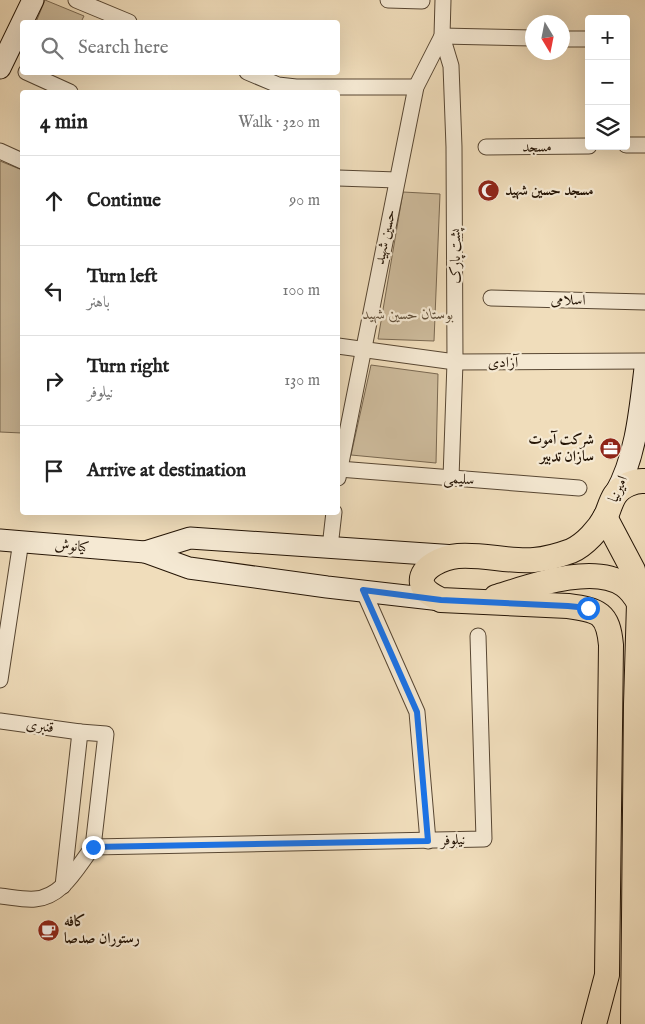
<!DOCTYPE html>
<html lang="en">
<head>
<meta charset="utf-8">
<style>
	:root { --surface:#fff; --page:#f2f2f2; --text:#222; --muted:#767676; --line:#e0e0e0 }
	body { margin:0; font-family:"IM FELL English",Amiri,serif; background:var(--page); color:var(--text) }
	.controls { position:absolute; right:15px; top:15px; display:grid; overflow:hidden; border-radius:5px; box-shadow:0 5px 20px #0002 }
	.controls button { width:45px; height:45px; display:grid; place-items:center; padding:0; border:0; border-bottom:1px solid var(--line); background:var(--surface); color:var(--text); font:25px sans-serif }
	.compass { position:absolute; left:525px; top:15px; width:45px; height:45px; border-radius:50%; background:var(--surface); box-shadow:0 5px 20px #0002; rotate:170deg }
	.stop { position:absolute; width:15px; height:15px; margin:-11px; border:4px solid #1a73e8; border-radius:50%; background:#fff }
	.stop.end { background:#1a73e8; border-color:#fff; box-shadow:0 1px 5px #0008 }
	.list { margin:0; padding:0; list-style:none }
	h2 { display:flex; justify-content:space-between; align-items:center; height:65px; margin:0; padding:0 20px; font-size:21px }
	h2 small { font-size:16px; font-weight:400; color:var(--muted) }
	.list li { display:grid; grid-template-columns:32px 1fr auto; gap:15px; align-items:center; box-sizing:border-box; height:90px; padding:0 20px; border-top:1px solid var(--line) }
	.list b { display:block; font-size:19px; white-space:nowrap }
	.list p { margin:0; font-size:16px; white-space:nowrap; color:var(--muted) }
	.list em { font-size:16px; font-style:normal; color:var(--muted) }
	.icon { flex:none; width:28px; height:28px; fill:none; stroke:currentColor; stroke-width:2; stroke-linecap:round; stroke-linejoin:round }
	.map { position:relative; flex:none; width:645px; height:1024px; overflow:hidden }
	.search { position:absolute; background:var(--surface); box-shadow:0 5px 20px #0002; left:20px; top:20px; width:320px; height:55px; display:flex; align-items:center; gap:12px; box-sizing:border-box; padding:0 18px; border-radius:5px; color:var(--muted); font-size:19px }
	.panel { position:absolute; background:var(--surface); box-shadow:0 5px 20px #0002; left:20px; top:90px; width:320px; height:425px; border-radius:5px }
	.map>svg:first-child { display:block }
	.green { fill:#cdbb9c; stroke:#796851 }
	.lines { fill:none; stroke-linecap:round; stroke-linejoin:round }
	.street-casing { stroke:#584733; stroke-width:17 }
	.secondary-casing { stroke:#251506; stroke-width:23 }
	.primary-casing { stroke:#251506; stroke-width:26 }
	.street { stroke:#f5e9d3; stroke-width:15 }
	.secondary { stroke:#f5e9d3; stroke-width:21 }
	.primary { stroke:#f0ddbb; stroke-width:24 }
	.route { stroke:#1a73e8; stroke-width:6 }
	.labels { text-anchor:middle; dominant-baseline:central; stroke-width:4.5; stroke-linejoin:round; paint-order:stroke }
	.street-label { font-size:15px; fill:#251506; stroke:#f5e9d3 }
	.poi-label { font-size:15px; font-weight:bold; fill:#251506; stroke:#f5e9d3; text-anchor:start }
	.park-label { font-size:15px; font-style:italic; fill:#604f3a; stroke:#f5e9d3 }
</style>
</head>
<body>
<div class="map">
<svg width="645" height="1024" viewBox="0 0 645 1024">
	<rect width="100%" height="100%" fill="#f0ddbb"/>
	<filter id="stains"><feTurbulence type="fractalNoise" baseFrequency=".004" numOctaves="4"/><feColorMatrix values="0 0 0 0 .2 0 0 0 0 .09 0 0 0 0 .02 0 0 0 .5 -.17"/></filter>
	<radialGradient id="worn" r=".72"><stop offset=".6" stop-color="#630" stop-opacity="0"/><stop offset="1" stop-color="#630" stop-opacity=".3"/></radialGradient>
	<g class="green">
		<path d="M 45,0 L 84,16 L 81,22 L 36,22 Z"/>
		<path d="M 0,161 L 22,170 L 22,433 L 0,432 Z"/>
		<path d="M 403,192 L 440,194 L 434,341 L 378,339 Z"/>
		<path d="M 371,365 L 438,374 L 436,463 L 351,455 Z"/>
	</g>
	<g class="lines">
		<defs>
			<g id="street">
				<path d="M 76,0 L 129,22"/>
				<path d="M 388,0 L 422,1"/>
				<path d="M 442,36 L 451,66 L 454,147 L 455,362 L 451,478"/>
				<path d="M 442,36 L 532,38"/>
				<path d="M 562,39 L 589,39"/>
				<path d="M 26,72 L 70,92"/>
				<path d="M 247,72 L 278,85 L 296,87 L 416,87"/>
				<path d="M 626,145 L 645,145"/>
				<path d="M 486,147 L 589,146"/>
				<path d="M 0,151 L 22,161"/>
				<path d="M 338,178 L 397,180"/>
				<path d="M 491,298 L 645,302"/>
				<path d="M 338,346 L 455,362 L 645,361"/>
				<path d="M 339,469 L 579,488"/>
				<path d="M 338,478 L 416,87 L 442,36 L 443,0"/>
				<path d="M 330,547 L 334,512"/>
				<path d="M 363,590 L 417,712 L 428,841"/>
				<path d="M 0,680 L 21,541"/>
				<path d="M 0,721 L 80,732"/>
				<path d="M 93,847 L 484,839 L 478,636"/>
				<path d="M 63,886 L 80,732 L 106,734 L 93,847"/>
				<path d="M 0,896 C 11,897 24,900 35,899 C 63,897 77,867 93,847"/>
			</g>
			<g id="secondary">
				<path d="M 0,68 L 33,0"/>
				<path d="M 615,494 C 636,457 640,410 645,368"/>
				<path d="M 0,540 L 145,552 L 189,568 L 327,587 L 441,600"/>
				<path d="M 145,552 L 190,538 L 456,556"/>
			</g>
			<g id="primary">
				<path d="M 605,517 L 633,570 L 639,603 L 636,704 L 633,1024"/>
				<path d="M 496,597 C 529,587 593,563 624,585 C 631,590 635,596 639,603"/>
				<path d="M 594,1024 L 607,975 L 611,645 C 608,613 599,610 568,606 L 441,600 C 433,596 424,592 422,583 C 419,567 445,557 458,556 C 483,554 509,562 534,560 C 547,559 560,555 571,551 C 585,545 599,529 606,516 C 609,509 611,501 615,495 C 621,486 635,480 645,481"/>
			</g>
		</defs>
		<use href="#street" class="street-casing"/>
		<use href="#secondary" class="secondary-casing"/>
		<use href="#primary" class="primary-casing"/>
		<use href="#street" class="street"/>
		<use href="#secondary" class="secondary"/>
		<use href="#primary" class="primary"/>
	</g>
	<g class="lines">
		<path class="route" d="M 93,847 L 428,841 L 417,712 L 363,590 L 441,600 L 568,606 L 588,608"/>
	</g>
	<defs>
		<symbol id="mosque-disc" viewBox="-11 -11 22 22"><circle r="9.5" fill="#8f2418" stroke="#f5e9d3"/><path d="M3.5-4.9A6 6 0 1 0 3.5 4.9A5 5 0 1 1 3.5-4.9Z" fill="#fff"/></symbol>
		<symbol id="office-disc" viewBox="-11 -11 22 22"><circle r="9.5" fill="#8f2418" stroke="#f5e9d3"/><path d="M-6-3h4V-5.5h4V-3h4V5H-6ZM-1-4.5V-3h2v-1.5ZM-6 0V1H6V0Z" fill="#fff"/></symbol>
		<symbol id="cafe-disc" viewBox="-11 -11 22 22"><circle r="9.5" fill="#8f2418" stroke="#f5e9d3"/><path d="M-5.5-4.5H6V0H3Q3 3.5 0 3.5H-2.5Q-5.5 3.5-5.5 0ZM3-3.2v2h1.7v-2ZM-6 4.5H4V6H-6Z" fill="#fff"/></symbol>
	</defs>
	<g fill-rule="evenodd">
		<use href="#mosque-disc" x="476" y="178" width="25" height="25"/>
		<use href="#office-disc" x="598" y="436" width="25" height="25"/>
		<use href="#cafe-disc" x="36" y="918" width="25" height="25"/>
	</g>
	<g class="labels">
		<g class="street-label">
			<text transform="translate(537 147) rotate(-1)">مسجد</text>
			<text transform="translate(385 237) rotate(-78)">حسین شهید</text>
			<text transform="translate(455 256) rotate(-90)">پشت پارک</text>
			<text transform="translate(568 300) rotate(1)">اسلامی</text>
			<text x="503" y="362">آزادی</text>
			<text transform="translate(459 479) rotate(4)">سلیمی</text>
			<text transform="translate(618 489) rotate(-66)">امیرنیا</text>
			<text transform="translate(72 546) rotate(5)">کیانوش</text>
			<text transform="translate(40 726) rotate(8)">قنبری</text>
			<text transform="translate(453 840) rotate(-2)">نیلوفر</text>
		</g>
		<g class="poi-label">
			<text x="505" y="190">مسجد حسین شهید</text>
			<text x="594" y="439" text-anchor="end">شرکت آموت<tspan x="594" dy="17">سازان تدبیر</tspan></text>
			<text x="64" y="921">کافه<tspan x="64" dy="17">رستوران صدصا</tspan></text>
		</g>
		<g class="park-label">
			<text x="408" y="314">بوستان حسین شهید</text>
		</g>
	</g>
	<rect width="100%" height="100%" filter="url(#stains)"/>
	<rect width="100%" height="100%" fill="url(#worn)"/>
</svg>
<div class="controls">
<button>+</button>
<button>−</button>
<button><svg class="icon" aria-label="layers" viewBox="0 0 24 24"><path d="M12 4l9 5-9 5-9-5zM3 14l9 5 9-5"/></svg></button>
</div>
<svg class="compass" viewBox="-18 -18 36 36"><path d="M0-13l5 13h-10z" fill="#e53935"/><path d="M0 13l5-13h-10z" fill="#767676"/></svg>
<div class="stop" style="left:588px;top:608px"></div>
<div class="stop end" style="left:93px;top:847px"></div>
<div class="search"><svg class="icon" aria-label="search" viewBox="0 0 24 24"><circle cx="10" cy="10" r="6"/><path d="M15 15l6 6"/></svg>Search here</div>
<section class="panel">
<h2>4 min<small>Walk · 320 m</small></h2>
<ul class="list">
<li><svg class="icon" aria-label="ahead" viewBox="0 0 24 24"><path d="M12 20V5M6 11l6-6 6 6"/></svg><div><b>Continue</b></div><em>90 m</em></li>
<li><svg class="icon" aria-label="left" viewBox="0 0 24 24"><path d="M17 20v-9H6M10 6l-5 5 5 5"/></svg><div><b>Turn left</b><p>باهنر</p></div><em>100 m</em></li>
<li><svg class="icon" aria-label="right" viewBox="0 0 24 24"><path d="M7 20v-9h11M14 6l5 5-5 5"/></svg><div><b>Turn right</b><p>نیلوفر</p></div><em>130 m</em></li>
<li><svg class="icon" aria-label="arrive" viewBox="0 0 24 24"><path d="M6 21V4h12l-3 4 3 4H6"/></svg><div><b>Arrive at destination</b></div></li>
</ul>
</section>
</div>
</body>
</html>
